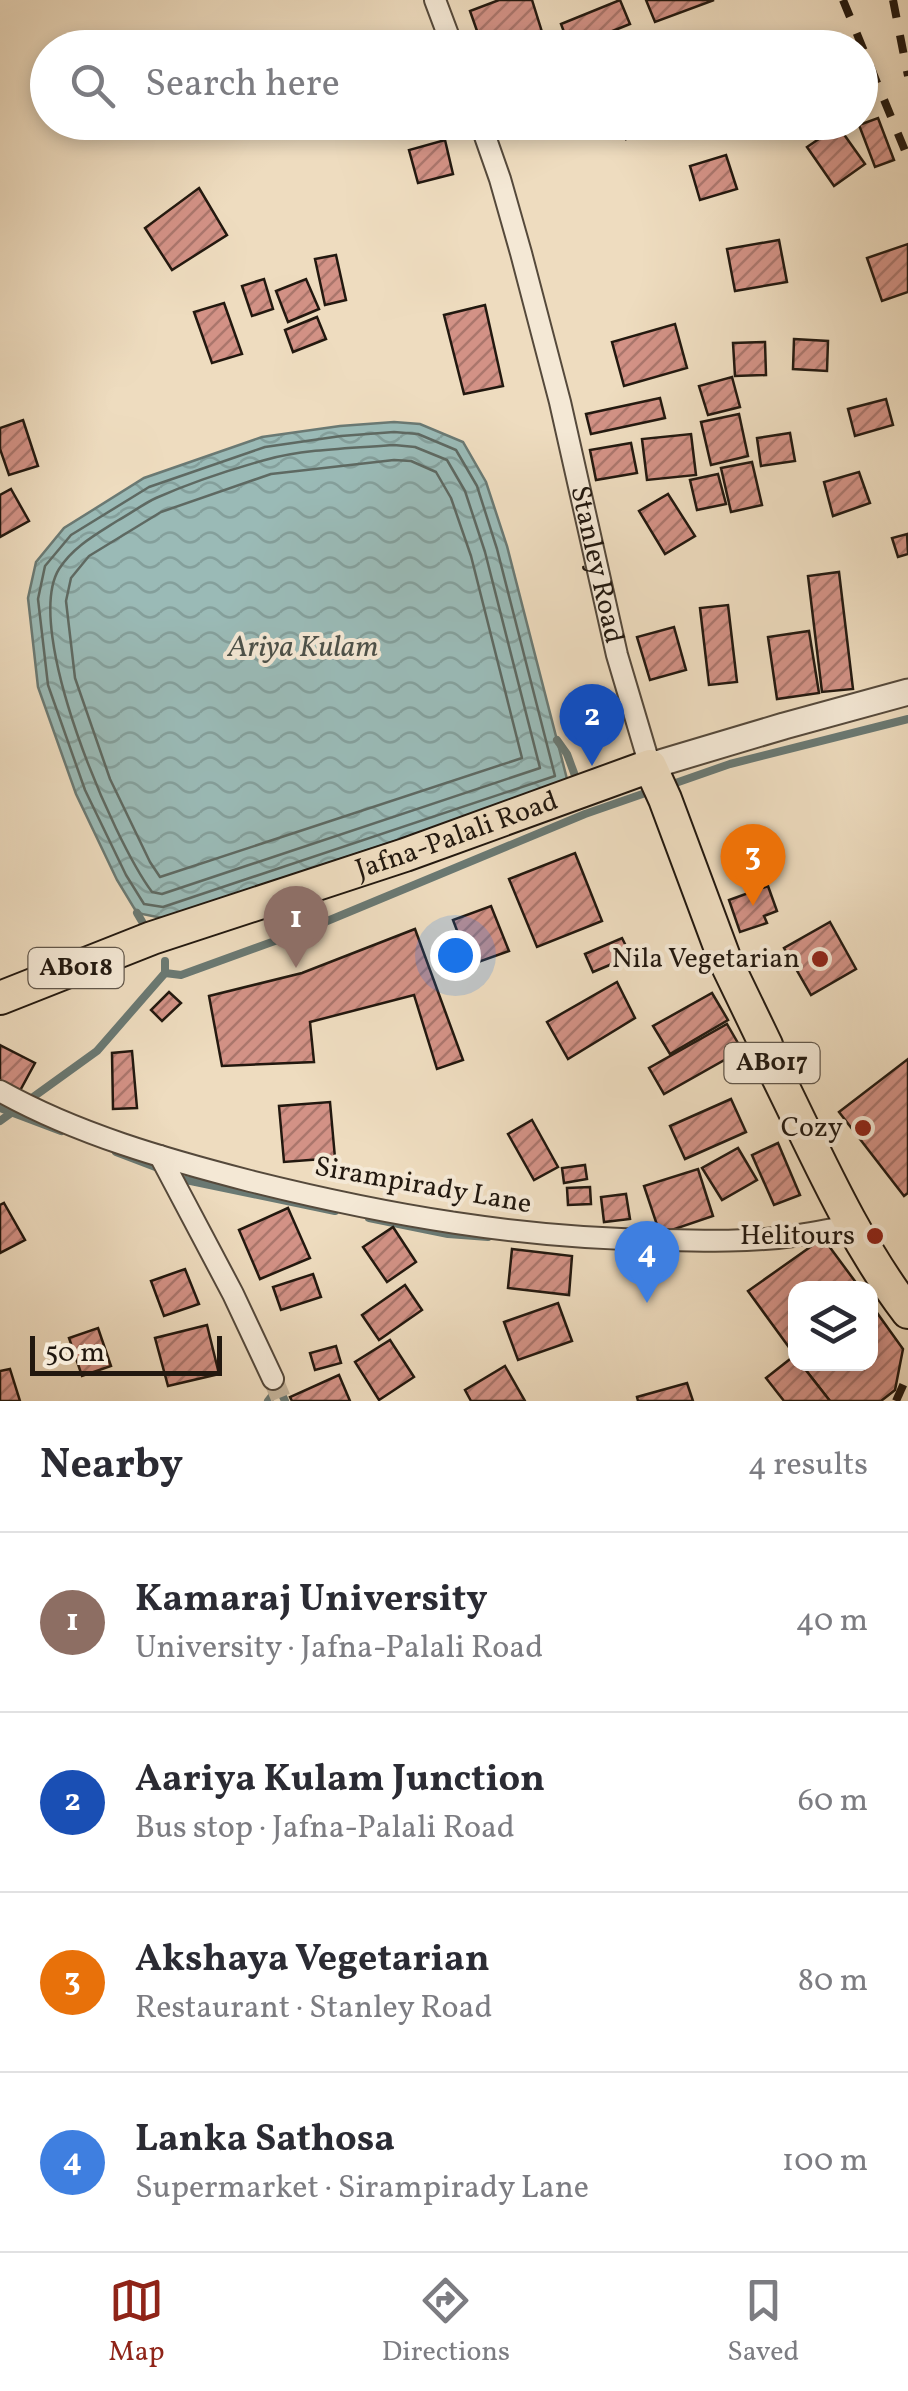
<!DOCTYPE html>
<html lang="en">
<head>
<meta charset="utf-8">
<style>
	:root { --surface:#fff; --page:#f2f2f3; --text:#2b2b33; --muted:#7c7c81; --line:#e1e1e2; --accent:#8f2418 }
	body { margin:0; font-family:Vollkorn,serif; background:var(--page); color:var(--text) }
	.controls { position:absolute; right:30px; bottom:30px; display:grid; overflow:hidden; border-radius:20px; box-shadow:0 5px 15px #0003 }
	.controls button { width:90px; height:90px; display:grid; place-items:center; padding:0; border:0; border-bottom:2px solid var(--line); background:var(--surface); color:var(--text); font:50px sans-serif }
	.scale { position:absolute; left:30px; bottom:25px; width:192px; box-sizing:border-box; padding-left:10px; border:5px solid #22180f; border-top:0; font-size:28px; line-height:35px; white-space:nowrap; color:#22180f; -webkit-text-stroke:8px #f4e8d5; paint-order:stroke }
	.you { position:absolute; left:455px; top:955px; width:35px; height:35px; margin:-25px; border:8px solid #fff; border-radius:50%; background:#1a73e8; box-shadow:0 0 0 15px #1a73e833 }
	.badge { display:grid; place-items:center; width:65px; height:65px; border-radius:50%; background:var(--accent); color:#fff; font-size:32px; font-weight:700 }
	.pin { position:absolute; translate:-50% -82px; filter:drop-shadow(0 2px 5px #0008) }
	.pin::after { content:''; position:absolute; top:52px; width:35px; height:30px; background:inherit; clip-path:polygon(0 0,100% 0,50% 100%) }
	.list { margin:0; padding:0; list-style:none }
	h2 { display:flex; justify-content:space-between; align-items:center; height:130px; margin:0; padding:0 40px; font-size:42px }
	h2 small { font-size:32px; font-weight:400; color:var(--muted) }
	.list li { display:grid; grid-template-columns:65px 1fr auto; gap:30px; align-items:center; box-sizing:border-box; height:180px; padding:0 40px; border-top:2px solid var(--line) }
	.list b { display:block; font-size:38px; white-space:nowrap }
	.list p { margin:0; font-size:32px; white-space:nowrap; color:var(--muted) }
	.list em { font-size:32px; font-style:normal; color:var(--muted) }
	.icon { flex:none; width:55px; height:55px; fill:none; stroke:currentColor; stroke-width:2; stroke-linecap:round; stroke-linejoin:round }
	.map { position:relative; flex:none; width:908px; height:1401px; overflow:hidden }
	.search { position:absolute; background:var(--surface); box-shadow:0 5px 15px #0003; left:30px; right:30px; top:30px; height:110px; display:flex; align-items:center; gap:25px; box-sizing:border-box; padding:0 35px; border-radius:55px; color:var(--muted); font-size:38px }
	.sheet { height:850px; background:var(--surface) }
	nav { display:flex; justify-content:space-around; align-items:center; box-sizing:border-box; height:140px; border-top:2px solid var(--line); background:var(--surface); font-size:28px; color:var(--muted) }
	nav a { display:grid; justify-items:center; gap:5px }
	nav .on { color:var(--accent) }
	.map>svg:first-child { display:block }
	.water { fill:url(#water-waves); stroke:#6a7973; stroke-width:2.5 }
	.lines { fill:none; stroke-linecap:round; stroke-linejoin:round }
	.shore { stroke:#5e6962; stroke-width:2.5 }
	.stream { stroke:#6a7973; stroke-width:8 }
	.building { fill:url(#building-hatch); stroke:#22180f; stroke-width:2.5 }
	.minor-tunnel { stroke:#c5b59c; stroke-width:20; stroke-dasharray:20 10; stroke-linecap:butt }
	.minor-casing { stroke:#55493b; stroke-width:24 }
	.tertiary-casing { stroke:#55493b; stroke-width:29 }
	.primary-casing { stroke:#22180f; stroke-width:36 }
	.minor { stroke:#f4e8d5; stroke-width:20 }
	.tertiary { stroke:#f4e8d5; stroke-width:25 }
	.primary { stroke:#eedcbf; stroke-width:32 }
	.rail { stroke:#22180f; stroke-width:8; stroke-dasharray:18 18; stroke-linecap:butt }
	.poi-dot { fill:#8f2418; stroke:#f4e8d5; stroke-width:4 }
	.labels { text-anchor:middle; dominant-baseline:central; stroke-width:8; stroke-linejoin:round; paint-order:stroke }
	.shield { fill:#f4e8d5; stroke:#61564a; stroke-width:2.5 }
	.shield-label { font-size:25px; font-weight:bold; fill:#22180f }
	.street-label { font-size:28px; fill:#22180f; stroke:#f4e8d5 }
	.poi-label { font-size:28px; fill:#22180f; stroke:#f4e8d5; text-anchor:end }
	.water-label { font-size:30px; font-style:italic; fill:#4c5149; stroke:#f4e8d5 }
</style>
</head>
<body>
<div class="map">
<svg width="908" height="1401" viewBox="0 0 908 1401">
	<defs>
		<pattern id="water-waves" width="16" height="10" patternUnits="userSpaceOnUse" patternTransform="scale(2.5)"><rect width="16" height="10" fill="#9abab6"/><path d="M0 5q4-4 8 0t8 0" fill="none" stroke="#849f9b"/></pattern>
		<pattern id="building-hatch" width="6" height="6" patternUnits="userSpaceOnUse" patternTransform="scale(2.5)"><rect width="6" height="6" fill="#d39286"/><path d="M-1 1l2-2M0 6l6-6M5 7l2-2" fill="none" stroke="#ab766c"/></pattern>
	</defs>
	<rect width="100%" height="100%" fill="#eedcbf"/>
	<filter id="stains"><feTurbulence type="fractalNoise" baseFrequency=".002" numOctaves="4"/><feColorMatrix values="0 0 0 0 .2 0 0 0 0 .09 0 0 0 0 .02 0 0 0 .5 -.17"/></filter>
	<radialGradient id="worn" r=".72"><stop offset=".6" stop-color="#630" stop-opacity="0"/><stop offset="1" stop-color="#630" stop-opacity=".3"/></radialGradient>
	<path class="water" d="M 394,422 L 420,424 L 463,442 L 486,482 L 507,546 L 567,779 L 559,787 L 162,918 L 137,913 L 117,880 L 76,794 L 38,687 L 28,598 L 36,562 L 64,528 L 144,478 L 262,437 L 340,426 Z"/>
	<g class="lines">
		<g class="shore">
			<path d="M 394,432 L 418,434 L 456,450 L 477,486 L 497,549 L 555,776 L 163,907 L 144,904 L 126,875 L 85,790 L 48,685 L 38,599 L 45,566 L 71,535 L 149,487 L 265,447 L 341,436 Z"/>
			<path d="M 394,445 L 415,447 L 447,460 L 465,491 L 485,552 L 540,768 L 162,894 L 152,892 C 113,840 22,629 59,569 C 73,547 95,535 117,521 C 130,514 143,504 156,498 C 190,483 229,470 265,460 C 303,449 354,448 394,445 Z"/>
			<path d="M 394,460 L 411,461 L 436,472 L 451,498 L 471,556 L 522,758 L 160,877 L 150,862 L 110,779 L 75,678 L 66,601 L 71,578 L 89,556 L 161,512 L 271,474 Z"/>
		</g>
		<g class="stream">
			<path d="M 557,740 L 567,754 L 577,781"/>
			<path d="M 667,786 L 730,764 L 908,719"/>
			<path d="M 137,913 L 147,930"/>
			<path d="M 165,973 L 181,975 L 308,929 L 585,814 L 654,790"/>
			<path d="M 0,1108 L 61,1131"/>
			<path d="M 0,1121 L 97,1051 L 165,973 L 165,961"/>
			<path d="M 116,1152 L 158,1168"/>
			<path d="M 180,1182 L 181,1179 L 335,1211"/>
			<path d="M 369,1218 L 448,1234 L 488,1237"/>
			<path d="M 274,1377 L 285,1401"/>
			<path d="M 268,1401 L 279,1387"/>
		</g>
	</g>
	<g class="building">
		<path d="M 499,0 L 532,0 L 547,48 L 483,48 L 470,11 Z"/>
		<path d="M 620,0 L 630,24 L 570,48 L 561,24 Z"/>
		<path d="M 646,0 L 714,0 L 655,22 Z"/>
		<path d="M 878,118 L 894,160 L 875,167 L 859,125 Z"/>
		<path d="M 619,122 L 650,122 L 652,128 L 626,139 Z"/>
		<path d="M 838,126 L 865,164 L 834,186 L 807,147 Z"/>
		<path d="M 445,140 L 453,174 L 418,183 L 409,150 Z"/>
		<path d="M 726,155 L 737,189 L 700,200 L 690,166 Z"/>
		<path d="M 199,188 L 227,235 L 172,270 L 145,228 Z"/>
		<path d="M 779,240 L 787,282 L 735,291 L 727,249 Z"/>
		<path d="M 908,244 L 908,292 L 882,301 L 867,258 Z"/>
		<path d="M 336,255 L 346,300 L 325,305 L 315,259 Z"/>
		<path d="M 264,279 L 273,309 L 252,316 L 242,286 Z"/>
		<path d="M 306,279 L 319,309 L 288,322 L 276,291 Z"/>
		<path d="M 224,303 L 242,354 L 212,363 L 194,312 Z"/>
		<path d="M 485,305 L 503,386 L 464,394 L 444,315 Z"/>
		<path d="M 317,317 L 326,339 L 293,352 L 285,330 Z"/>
		<path d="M 675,324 L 687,368 L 624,386 L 612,342 Z"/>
		<path d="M 794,339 L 828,341 L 827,371 L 793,369 Z"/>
		<path d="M 765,342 L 766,375 L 735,376 L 733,343 Z"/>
		<path d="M 732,377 L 740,407 L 708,415 L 699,386 Z"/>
		<path d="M 660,398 L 665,418 L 591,434 L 586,414 Z"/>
		<path d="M 886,399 L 893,425 L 855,436 L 848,409 Z"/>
		<path d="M 739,414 L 748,456 L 711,465 L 701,422 Z"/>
		<path d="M 23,420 L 38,466 L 9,475 L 0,449 L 0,428 Z"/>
		<path d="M 790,433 L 795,461 L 761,466 L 757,438 Z"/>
		<path d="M 691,434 L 696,475 L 647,480 L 642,439 Z"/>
		<path d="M 631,443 L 637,473 L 596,480 L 590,450 Z"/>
		<path d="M 752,462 L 762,505 L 731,512 L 721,468 Z"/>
		<path d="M 859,472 L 870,503 L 833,516 L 824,482 Z"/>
		<path d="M 718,474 L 726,504 L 697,510 L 690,480 Z"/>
		<path d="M 11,489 L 29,521 L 0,537 L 0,495 Z"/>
		<path d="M 668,494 L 695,536 L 665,554 L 639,511 Z"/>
		<path d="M 907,534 L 908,554 L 898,557 L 892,538 Z"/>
		<path d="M 839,572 L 853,689 L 822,692 L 808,576 Z"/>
		<path d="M 728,605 L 737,682 L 709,685 L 700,608 Z"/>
		<path d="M 674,627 L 686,670 L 650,680 L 637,637 Z"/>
		<path d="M 809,631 L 819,693 L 777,699 L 768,637 Z"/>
		<path d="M 575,853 L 602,921 L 537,947 L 509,879 Z"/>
		<path d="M 768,886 L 777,911 L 764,916 L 767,923 L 740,932 L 729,900 Z"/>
		<path d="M 491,906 L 509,951 L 470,965 L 453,920 Z"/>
		<path d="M 830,922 L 856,969 L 811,995 L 784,948 Z"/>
		<path d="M 415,929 L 463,1060 L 437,1069 L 414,995 L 310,1022 L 314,1062 L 222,1066 L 209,996 L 302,973 Z"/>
		<path d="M 622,938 L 631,956 L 593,972 L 585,954 Z"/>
		<path d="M 617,982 L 635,1018 L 568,1059 L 547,1022 Z"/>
		<path d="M 169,992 L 181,1003 L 162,1021 L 151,1010 Z"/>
		<path d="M 712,993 L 728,1020 L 670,1054 L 653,1026 Z"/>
		<path d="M 727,1024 L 742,1050 L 664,1094 L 649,1068 Z"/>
		<path d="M 0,1045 L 35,1063 L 16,1098 L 0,1089 Z"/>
		<path d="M 132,1051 L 137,1108 L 113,1109 L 112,1053 Z"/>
		<path d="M 908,1059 L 908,1193 L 904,1196 L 839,1112 Z"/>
		<path d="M 731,1099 L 746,1132 L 685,1159 L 670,1126 Z"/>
		<path d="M 330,1102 L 335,1158 L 284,1162 L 279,1106 Z"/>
		<path d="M 532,1120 L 558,1167 L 534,1180 L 508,1134 Z"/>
		<path d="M 778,1143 L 800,1195 L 774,1205 L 752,1155 Z"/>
		<path d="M 738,1148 L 757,1180 L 722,1200 L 702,1168 Z"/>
		<path d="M 585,1165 L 587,1179 L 564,1183 L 562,1168 Z"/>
		<path d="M 698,1169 L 713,1216 L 660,1234 L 644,1186 Z"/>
		<path d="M 590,1187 L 591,1204 L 568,1205 L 567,1188 Z"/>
		<path d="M 626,1194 L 630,1219 L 604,1222 L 601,1197 Z"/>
		<path d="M 4,1203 L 25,1240 L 0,1253 L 0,1205 Z"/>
		<path d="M 288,1208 L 310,1258 L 260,1279 L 239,1230 Z"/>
		<path d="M 393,1227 L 416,1262 L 387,1282 L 363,1247 Z"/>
		<path d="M 823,1238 L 860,1288 L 796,1288 L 796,1357 L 748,1291 Z"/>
		<path d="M 512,1249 L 572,1256 L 569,1295 L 508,1288 Z"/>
		<path d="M 185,1269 L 199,1304 L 164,1316 L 151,1281 Z"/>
		<path d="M 313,1274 L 321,1297 L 281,1310 L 273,1287 Z"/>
		<path d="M 405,1285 L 422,1310 L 379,1340 L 362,1315 Z"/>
		<path d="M 558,1303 L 572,1341 L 518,1360 L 504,1322 Z"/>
		<path d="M 870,1303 L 903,1349 L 895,1390 L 881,1401 L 830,1401 L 801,1364 L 870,1364 Z"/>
		<path d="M 207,1325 L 219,1374 L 168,1386 L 155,1338 Z"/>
		<path d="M 98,1328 L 111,1366 L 82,1376 L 69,1338 Z"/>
		<path d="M 390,1340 L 414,1377 L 379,1400 L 355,1362 Z"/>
		<path d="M 336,1346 L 341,1363 L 315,1370 L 310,1353 Z"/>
		<path d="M 794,1356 L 796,1364 L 801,1364 L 830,1401 L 784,1401 L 766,1378 Z"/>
		<path d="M 505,1366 L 525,1401 L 471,1401 L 465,1390 Z"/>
		<path d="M 10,1369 L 20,1401 L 0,1401 L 0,1371 Z"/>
		<path d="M 339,1375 L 350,1401 L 292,1401 L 290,1397 Z"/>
		<path d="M 687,1383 L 693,1401 L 638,1401 L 637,1397 Z"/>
	</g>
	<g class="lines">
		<path class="minor-tunnel" d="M 273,1379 L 282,1401"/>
		<defs>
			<g id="minor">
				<path d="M 435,0 L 453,48"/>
				<path id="s1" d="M 480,122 L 500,179 L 521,253 L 560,402 L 617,655 L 650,766"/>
				<path d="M 0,1091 C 77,1134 165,1159 250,1181 C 386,1215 523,1239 664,1240 C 706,1241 751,1242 793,1236 C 813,1233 833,1229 853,1225"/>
				<path d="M 160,1156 L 233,1294 L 273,1379"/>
			</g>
			<path id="tertiary" d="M 650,766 L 784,726 L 908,692"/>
			<g id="primary">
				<path id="s2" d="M 0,998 L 152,938 L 405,855 L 650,766 L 665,799 L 725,960 L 766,1045 L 774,1069 C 815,1151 852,1239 908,1312"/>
			</g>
		</defs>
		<use href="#minor" class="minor-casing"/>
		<use href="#tertiary" class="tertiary-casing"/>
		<use href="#primary" class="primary-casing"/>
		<use href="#minor" class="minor"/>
		<use href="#tertiary" class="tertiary"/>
		<use href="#primary" class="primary"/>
		<g class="rail">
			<path d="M 843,0 L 908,158"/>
			<path d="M 893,0 L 908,76"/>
			<path d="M 896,1401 L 908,1374"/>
		</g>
	</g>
	<g class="poi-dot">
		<circle cx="820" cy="959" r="10"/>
		<circle cx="863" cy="1128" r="10"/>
		<circle cx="875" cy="1236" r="10"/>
	</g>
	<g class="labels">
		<g class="shield">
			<rect x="28.5" y="948" width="95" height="40" rx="8"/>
			<rect x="724.5" y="1043" width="95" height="40" rx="8"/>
		</g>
		<g class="shield-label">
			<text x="76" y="968">AB018</text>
			<text x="772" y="1063">AB017</text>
		</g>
		<g class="street-label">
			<text stroke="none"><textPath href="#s1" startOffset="458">Stanley Road</textPath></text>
			<text stroke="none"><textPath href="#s2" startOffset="485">Jafna-Palali Road</textPath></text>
			<text transform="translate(423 1186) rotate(10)">Sirampirady Lane</text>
		</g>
		<g class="poi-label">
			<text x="800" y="959">Nila Vegetarian</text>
			<text x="843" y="1128">Cozy</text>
			<text x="855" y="1236">Helitours</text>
		</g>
		<g class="water-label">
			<text x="303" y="648">Ariya Kulam</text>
		</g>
	</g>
	<rect width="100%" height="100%" filter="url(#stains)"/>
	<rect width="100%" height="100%" fill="url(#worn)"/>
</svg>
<div class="controls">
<button><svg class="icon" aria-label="layers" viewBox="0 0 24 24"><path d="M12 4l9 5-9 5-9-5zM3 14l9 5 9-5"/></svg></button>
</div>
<div class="scale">50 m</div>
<div class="you"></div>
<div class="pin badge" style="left:296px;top:968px;background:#8d6e63">1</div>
<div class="pin badge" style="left:592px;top:766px;background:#1a4fb4">2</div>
<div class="pin badge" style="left:753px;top:906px;background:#e8710a">3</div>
<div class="pin badge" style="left:647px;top:1303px;background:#3f7fe0">4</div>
<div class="search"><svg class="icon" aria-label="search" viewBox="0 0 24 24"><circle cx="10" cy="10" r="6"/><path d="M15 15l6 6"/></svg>Search here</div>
</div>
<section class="sheet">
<h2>Nearby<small>4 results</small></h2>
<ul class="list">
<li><span class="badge" style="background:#8d6e63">1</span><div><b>Kamaraj University</b><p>University · Jafna-Palali Road</p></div><em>40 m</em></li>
<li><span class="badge" style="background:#1a4fb4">2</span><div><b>Aariya Kulam Junction</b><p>Bus stop · Jafna-Palali Road</p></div><em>60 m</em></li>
<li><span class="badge" style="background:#e8710a">3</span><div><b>Akshaya Vegetarian</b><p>Restaurant · Stanley Road</p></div><em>80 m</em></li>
<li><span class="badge" style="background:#3f7fe0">4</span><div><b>Lanka Sathosa</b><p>Supermarket · Sirampirady Lane</p></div><em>100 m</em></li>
</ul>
</section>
<nav>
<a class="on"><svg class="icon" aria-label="map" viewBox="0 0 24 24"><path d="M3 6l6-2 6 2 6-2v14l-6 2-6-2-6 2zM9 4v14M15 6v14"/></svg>Map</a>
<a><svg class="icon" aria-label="directions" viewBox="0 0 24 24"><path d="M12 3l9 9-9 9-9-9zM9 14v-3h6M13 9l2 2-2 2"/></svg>Directions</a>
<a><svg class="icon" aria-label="saved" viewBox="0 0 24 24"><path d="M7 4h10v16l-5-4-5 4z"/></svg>Saved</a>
</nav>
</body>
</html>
